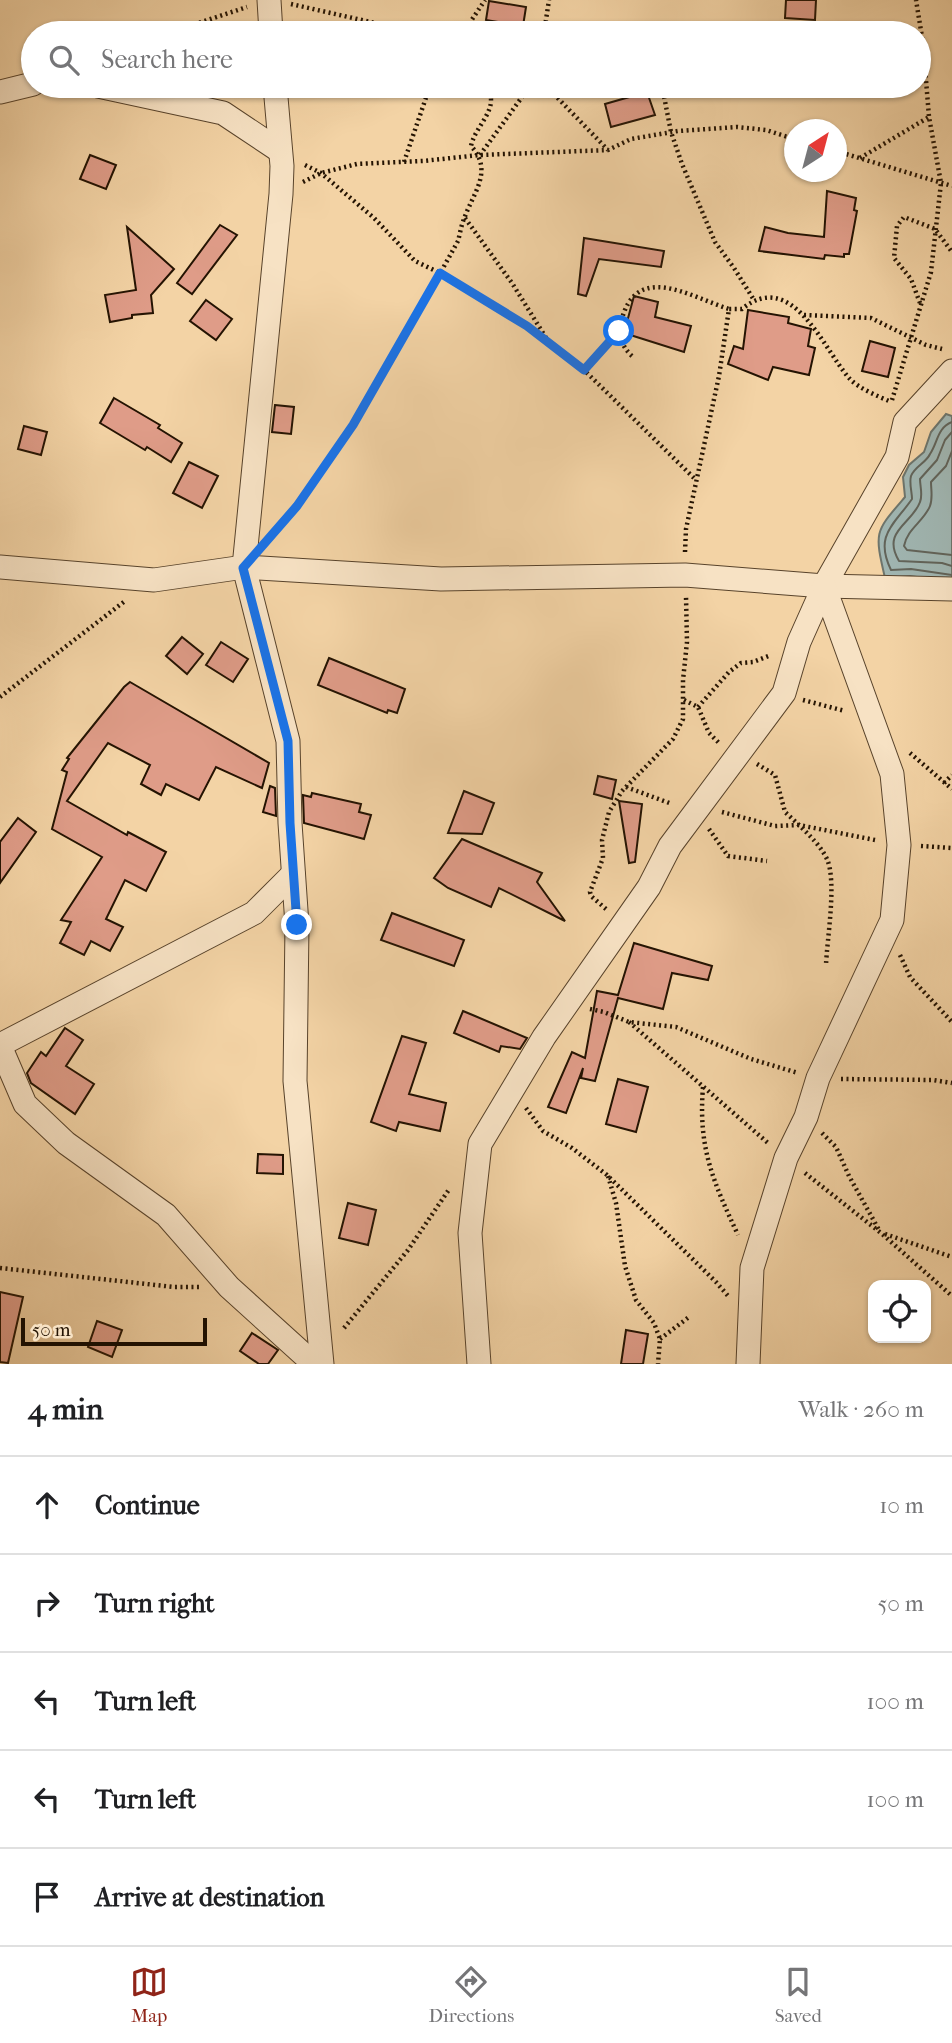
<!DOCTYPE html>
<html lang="en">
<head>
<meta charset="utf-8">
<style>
	:root { --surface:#fff; --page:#f2f2f2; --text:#202124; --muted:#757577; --line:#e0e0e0; --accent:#8f2418 }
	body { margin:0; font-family:"IM FELL French Canon",serif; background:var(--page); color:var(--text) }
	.controls { position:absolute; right:21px; bottom:21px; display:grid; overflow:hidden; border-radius:14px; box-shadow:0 2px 5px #0004 }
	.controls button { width:63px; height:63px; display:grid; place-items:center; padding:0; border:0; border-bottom:2px solid var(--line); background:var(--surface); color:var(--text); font:35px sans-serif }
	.compass { position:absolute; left:784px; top:119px; width:63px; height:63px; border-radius:50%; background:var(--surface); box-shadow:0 2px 5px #0004; rotate:36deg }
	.scale { position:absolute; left:21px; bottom:18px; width:186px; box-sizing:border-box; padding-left:7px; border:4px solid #241302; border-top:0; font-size:19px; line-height:24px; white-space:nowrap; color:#241302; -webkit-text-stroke:5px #f7e2c4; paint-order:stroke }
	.stop { position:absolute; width:21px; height:21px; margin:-16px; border:5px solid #1a73e8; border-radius:50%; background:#fff }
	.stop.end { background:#1a73e8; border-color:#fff; box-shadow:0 2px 7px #0008 }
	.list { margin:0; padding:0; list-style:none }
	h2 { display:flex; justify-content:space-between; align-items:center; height:91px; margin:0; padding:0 28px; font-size:30px }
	h2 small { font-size:23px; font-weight:400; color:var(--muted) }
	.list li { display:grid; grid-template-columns:46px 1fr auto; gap:21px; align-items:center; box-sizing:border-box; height:98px; padding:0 28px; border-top:2px solid var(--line) }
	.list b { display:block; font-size:26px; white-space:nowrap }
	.list em { font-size:23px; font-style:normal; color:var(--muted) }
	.icon { flex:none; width:38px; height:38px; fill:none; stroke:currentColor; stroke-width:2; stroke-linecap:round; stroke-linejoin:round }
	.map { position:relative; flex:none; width:952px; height:1364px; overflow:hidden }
	.search { position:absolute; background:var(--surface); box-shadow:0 2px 5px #0004; left:21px; right:21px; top:21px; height:77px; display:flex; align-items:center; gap:18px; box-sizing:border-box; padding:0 24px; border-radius:38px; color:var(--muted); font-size:26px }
	.sheet { height:581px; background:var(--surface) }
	nav { display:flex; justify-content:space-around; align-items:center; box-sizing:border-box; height:98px; border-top:2px solid var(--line); background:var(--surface); font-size:19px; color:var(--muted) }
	nav a { display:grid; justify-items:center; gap:4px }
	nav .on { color:var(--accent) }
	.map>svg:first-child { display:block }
	.water { fill:#a0b6b2; stroke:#6e756c; stroke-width:2 }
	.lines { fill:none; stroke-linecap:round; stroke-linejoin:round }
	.shore { stroke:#62645a; stroke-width:2 }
	.building { fill:#df9c88; stroke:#241302; stroke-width:2 }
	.minor-casing { stroke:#58432b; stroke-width:25 }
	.path { stroke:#241302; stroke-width:4.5; stroke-dasharray:2 3.5; stroke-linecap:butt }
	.minor { stroke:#f7e2c4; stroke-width:23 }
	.route { stroke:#1a73e8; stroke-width:9 }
</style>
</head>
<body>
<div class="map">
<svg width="952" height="1364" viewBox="0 0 952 1364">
	<rect width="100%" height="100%" fill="#f3d3a5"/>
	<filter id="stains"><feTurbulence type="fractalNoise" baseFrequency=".00286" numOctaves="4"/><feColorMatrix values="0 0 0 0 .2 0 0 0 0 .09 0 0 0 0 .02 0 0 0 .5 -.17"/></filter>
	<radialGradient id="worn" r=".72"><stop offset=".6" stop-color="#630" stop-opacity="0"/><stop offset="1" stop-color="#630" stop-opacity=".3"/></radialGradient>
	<path class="water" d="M 946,414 L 952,416 L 952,582 L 910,576 L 885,578 C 874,531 875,532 905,497 L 903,477 L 909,465 L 924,452 L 931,432 Z"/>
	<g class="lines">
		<g class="shore">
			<path d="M 952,422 C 937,428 938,442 930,454 C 926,463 915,466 911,476 C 909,483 912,492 912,499 C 894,525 874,535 891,570 L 911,569 L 952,575"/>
			<path d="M 952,432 L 945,440 L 937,460 L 920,479 C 920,486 923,495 920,502 C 912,524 881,531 899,561 L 942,563 L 952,566"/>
			<path d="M 952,451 L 946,466 L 931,482 C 931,490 933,498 930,506 C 924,521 907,529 904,546 L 907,550 L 952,555"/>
		</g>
	</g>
	<g class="building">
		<path d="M 786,0 L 816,0 L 815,20 L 785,18 Z"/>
		<path d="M 489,1 L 526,7 L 523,26 L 486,20 Z"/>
		<path d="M 647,92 L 655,115 L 611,127 L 605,104 Z"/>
		<path d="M 90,155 L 116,165 L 106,189 L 80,179 Z"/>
		<path d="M 827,191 L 856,198 L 854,210 L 857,211 L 849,254 L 844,254 L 844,257 L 825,255 L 824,259 L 759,251 L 765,227 L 788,233 L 824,237 Z"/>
		<path d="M 220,225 L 237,235 L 192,294 L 177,283 Z"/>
		<path d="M 127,227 L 174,269 L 151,295 L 153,313 L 132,315 L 132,318 L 110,322 L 105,295 L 136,290 Z"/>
		<path d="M 584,238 L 664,251 L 661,267 L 599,259 L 586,296 L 578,294 Z"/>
		<path d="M 634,296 L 658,302 L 655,317 L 691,326 L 684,352 L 624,333 Z"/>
		<path d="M 206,300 L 232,319 L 216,340 L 190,321 Z"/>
		<path d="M 748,310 L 789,317 L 788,323 L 811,329 L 808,346 L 815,348 L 809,375 L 773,367 L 768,380 L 728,364 L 734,346 L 743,349 Z"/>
		<path d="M 870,341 L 895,348 L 888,377 L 862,371 Z"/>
		<path d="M 114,398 L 160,425 L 158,428 L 182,443 L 171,462 L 147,447 L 145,450 L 100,423 Z"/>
		<path d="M 275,405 L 294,407 L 291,434 L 272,432 Z"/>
		<path d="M 24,426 L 47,432 L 41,455 L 18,449 Z"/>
		<path d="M 189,462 L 218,476 L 202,508 L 173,493 Z"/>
		<path d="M 182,637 L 203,654 L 187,674 L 166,656 Z"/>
		<path d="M 221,642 L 248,659 L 233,682 L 206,665 Z"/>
		<path d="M 329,658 L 405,689 L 397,713 L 388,710 L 387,713 L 318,685 Z"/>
		<path d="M 130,682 L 269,763 L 262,788 L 216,767 L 199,800 L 166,784 L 161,795 L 141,784 L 150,765 L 108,743 L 67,801 L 127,835 L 128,832 L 166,852 L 146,891 L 125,880 L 106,919 L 123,927 L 110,951 L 91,941 L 84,955 L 60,943 L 71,922 L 61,920 L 102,857 L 52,829 L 67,772 L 62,770 L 69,759 L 67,758 L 124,687 Z"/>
		<path d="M 598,776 L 616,780 L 612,799 L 594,794 Z"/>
		<path d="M 270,786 L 275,788 L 276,816 L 263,812 Z"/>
		<path d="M 464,791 L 494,803 L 482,834 L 448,833 Z"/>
		<path d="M 312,793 L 361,804 L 359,812 L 371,815 L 364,839 L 304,823 L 303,795 L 311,797 Z"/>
		<path d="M 619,801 L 642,804 L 635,862 L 629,863 Z"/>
		<path d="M 18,818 L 36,832 L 0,883 L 0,842 Z"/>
		<path d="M 462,839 L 542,873 L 537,882 L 565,921 L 499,888 L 491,907 L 448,888 L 434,878 Z"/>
		<path d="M 392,913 L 464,940 L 454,966 L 381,940 Z"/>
		<path d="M 634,943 L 712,966 L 708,980 L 672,973 L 663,1009 L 618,998 L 595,1081 L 581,1078 L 583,1068 L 566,1113 L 548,1107 L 572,1052 L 585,1058 L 597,991 L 618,995 Z"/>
		<path d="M 463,1011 L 475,1016 L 527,1038 L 520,1049 L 501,1046 L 499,1052 L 454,1033 Z"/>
		<path d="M 65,1028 L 83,1040 L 66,1066 L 94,1084 L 75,1114 L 31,1083 L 27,1073 L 41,1052 L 46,1056 Z"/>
		<path d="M 402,1036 L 426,1043 L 409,1094 L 446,1103 L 440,1131 L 399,1122 L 396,1131 L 371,1122 Z"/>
		<path d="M 618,1079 L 648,1087 L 636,1132 L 606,1124 Z"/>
		<path d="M 258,1154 L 283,1155 L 283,1174 L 257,1173 Z"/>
		<path d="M 348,1203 L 376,1210 L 368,1245 L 339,1238 Z"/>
		<path d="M 0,1292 L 23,1297 L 8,1363 L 0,1362 Z"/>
		<path d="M 97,1321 L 122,1330 L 112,1357 L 88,1347 Z"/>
		<path d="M 626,1330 L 648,1334 L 643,1364 L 621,1364 Z"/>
		<path d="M 252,1333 L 278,1350 L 268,1364 L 259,1364 L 240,1351 Z"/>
	</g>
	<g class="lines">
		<defs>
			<g id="minor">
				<path d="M 269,0 L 271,33"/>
				<path d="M 98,86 L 223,113 L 280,151"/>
				<path d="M 275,86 L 282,166 L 281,194 L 244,567 L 288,741 L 290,823 L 297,925 L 295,1081 L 322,1364"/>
				<path d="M 0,92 L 33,84"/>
				<path d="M 0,567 L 154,580 L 244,567 L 441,579 L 685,575 L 824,586 L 952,589"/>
				<path d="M 0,1045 L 254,913 L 293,874"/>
				<path d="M 0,1046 L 25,1104 L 66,1143 L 166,1215 L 229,1287 L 314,1364"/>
				<path d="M 479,1364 L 470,1233 L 480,1144 L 544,1037 L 649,887 L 670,846 L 784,693 L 799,642 L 824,586 L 897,457 L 905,422 L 952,371"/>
				<path d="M 748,1364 L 752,1268 L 786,1158 L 806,1117 L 818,1078 L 892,920 L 899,845 L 892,774 L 824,586"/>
			</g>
		</defs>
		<use href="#minor" class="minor-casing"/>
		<g class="path">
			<path d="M 291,4 L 419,33"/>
			<path d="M 168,33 L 247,7"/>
			<path d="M 463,33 L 485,0"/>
			<path d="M 544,33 L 549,0"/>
			<path d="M 546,86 L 608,150"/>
			<path d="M 662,86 L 671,132 L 682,164 L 715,242 L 734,268 L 754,300"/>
			<path d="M 836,151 L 952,186"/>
			<path d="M 480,155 L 530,86"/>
			<path d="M 860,158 L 929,117"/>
			<path d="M 404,162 L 430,86"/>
			<path d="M 305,165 L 321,173 L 374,218 L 415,261 L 440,273 L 527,326 L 584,370 L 696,480"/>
			<path d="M 303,182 L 321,173 L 357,164 L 423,161 L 480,155 L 608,150 L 631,139 L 678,131 L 737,127 L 766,130 L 794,139"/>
			<path d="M 465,218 L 512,283 L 548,341"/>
			<path d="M 920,303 L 911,279 L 894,258 L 897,226 L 904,217 L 935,229 L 952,252"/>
			<path d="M 804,315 L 871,318 L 926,345 L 942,349"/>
			<path d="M 632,356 C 622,347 618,335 621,322 C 636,261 688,296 729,309"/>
			<path d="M 584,370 L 618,332"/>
			<path d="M 892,400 L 931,272 L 941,183 L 929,117 L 923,43 L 916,0"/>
			<path d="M 272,535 C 347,447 402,342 458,241 C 460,234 461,226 464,219 C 473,193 494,171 471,146 C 475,125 502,108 486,86"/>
			<path d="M 685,552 L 686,529 L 719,376 L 729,309 L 742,309 C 792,268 823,348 849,378 C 859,389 878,396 891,402"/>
			<path d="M 0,697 L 125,601"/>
			<path d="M 684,700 L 698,707 L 709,733 L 719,743"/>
			<path d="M 803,700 L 845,711"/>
			<path d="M 698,707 L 729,672 L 741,663 L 753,662 L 771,655"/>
			<path d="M 910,753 L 952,789"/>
			<path d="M 757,764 L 775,775 L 785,812 L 799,825 L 875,840"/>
			<path d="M 944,783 L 952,775"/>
			<path d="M 626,787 L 672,804"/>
			<path d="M 722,812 L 775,826 L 799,825 C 810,836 820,845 827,859 C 837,882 827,939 826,965"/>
			<path d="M 709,829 L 728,856 L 767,861"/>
			<path d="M 921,846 L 952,848"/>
			<path d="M 606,909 L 591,896 L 590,892 L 603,858 L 602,840 L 609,812 L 622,791 L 673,739 L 683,719 L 683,680 L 687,642 L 686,596"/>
			<path d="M 900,955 L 910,977 L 952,1022"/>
			<path d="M 590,1009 L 604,1012 L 629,1022 L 676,1027 L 751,1059 L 798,1073"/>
			<path d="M 629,1022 L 768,1143"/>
			<path d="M 841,1079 L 933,1080 L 952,1083"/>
			<path d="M 703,1087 C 698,1148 713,1181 738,1235"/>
			<path d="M 526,1108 L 543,1131 L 572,1148 L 607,1175 L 716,1282 L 729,1297"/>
			<path d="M 822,1133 L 836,1147 L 849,1176 L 879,1230"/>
			<path d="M 805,1173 L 881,1233 L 952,1296"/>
			<path d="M 608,1176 L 616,1203 L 625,1266 L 636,1300 L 654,1323 L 660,1339 L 658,1364"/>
			<path d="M 885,1234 L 952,1257"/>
			<path d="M 0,1268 L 174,1287 L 200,1287"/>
			<path d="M 344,1328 L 408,1250 L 450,1188"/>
			<path d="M 660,1339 L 689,1317"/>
		</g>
		<use href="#minor" class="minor"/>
	</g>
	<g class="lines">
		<path class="route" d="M 297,925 L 290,823 L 288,741 L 243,568 L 297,506 L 353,425 L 440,273 L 527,326 L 584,370 L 619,331"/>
	</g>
	<rect width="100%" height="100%" filter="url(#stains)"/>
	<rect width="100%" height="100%" fill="url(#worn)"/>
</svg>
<div class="controls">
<button><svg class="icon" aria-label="locate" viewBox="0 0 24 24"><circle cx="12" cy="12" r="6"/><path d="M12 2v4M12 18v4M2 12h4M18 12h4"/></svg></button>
</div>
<svg class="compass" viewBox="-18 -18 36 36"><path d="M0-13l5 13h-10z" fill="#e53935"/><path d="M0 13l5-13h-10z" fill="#757577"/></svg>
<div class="scale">50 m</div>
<div class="stop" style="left:619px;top:331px"></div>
<div class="stop end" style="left:297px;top:925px"></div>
<div class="search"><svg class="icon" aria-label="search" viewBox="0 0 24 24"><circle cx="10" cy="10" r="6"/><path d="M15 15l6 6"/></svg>Search here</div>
</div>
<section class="sheet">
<h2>4 min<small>Walk · 260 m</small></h2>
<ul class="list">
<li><svg class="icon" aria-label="ahead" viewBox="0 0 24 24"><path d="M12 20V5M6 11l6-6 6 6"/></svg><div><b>Continue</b></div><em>10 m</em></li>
<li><svg class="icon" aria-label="right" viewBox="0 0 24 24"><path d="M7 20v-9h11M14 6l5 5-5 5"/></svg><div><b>Turn right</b></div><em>50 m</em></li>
<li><svg class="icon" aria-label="left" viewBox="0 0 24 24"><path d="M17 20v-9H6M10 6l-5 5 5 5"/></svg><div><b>Turn left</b></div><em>100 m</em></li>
<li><svg class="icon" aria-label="left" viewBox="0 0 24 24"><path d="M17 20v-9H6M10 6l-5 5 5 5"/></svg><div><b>Turn left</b></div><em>100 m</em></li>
<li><svg class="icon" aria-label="arrive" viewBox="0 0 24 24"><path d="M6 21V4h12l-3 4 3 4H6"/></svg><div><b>Arrive at destination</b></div></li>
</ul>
</section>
<nav>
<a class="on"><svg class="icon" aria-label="map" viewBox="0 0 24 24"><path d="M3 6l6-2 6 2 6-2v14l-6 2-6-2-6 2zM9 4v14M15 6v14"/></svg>Map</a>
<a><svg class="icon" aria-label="directions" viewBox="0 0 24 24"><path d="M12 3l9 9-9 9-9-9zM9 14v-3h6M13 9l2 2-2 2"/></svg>Directions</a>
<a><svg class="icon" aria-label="saved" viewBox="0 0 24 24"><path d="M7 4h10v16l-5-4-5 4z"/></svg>Saved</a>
</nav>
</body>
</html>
